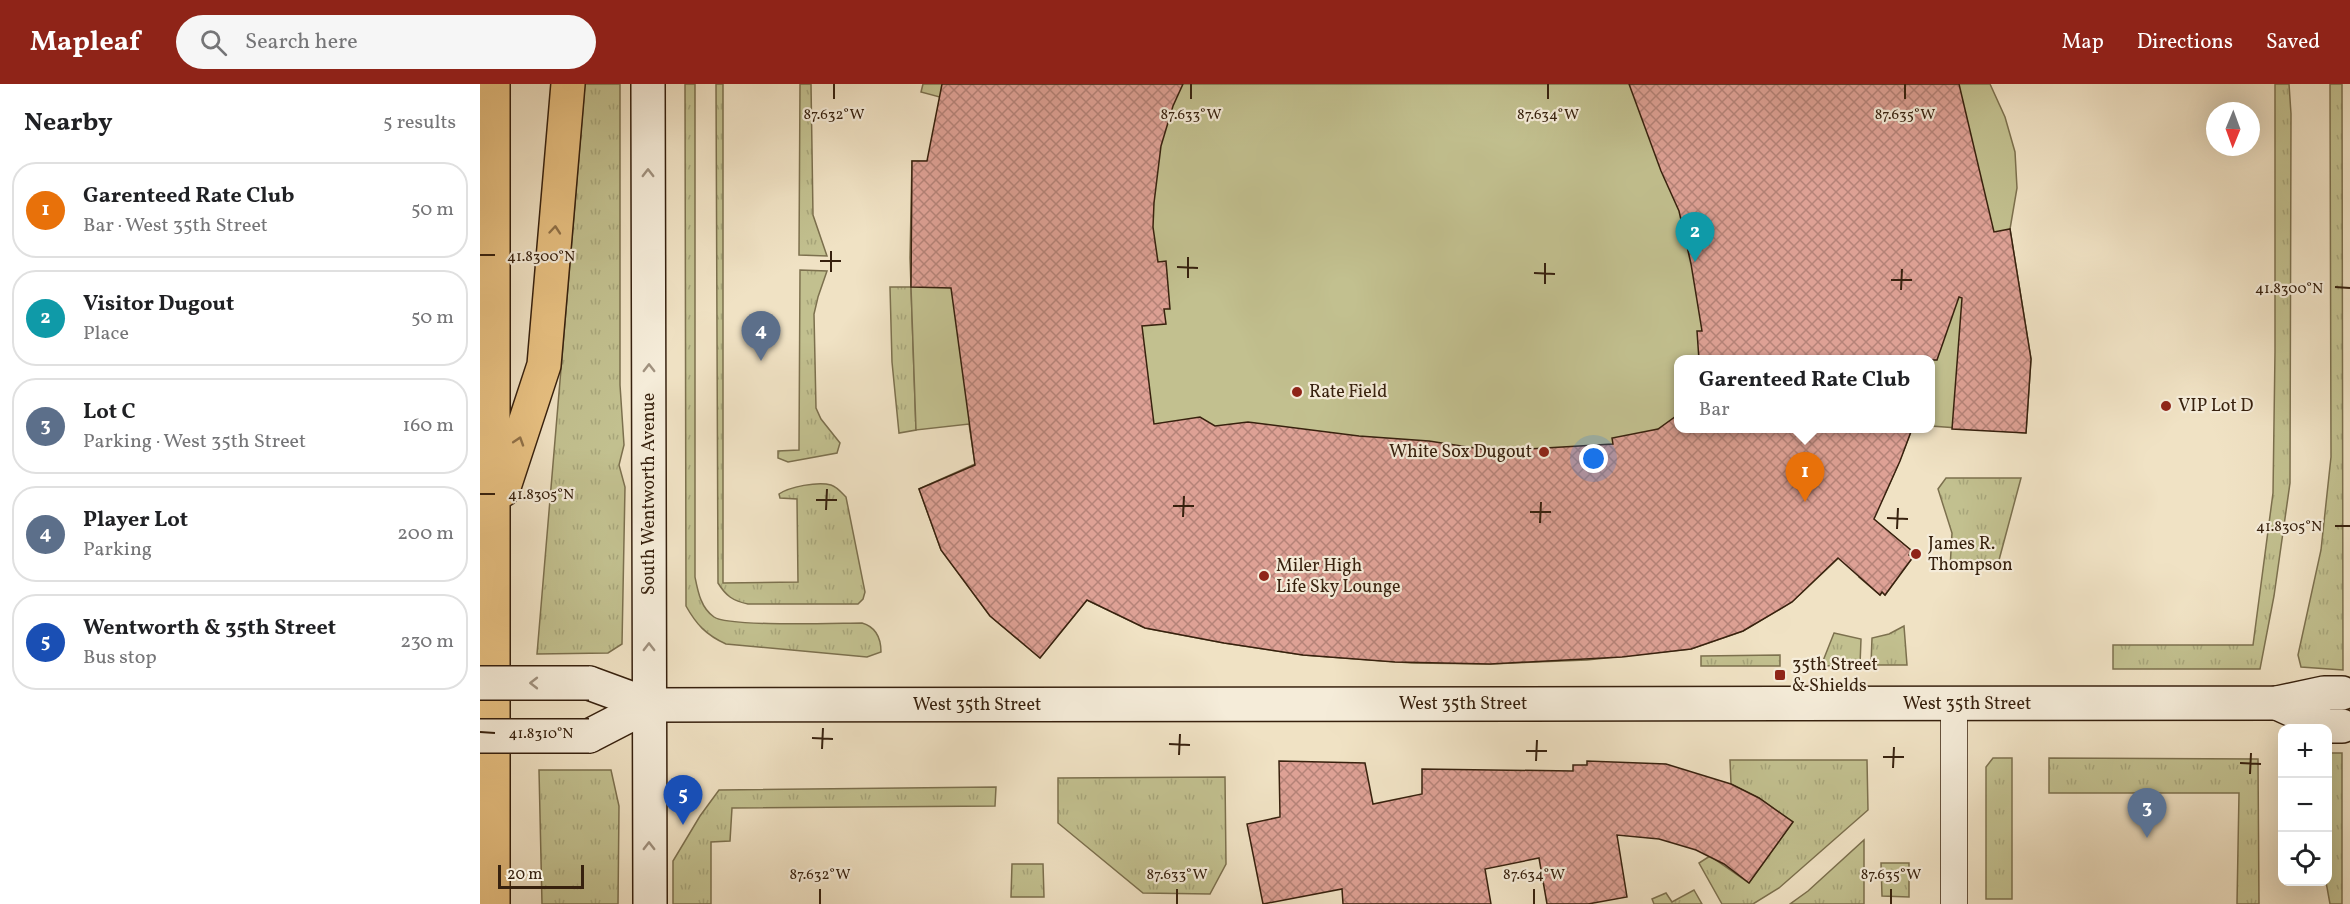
<!DOCTYPE html>
<html lang="en">
<head>
<meta charset="utf-8">
<style>
	:root { --surface:#fff; --page:#f6f6f6; --text:#202124; --muted:#757577; --line:#e0e0e0; --accent:#8f2418 }
	body { margin:0; font-family:Vollkorn,serif; background:var(--page); color:var(--text) }
	.controls { position:absolute; right:18px; bottom:18px; display:grid; overflow:hidden; border-radius:12px; box-shadow:0 6px 24px #0002 }
	.controls button { width:54px; height:54px; display:grid; place-items:center; padding:0; border:0; border-bottom:2px solid var(--line); background:var(--surface); color:var(--text); font:30px sans-serif }
	.compass { position:absolute; left:1726px; top:18px; width:54px; height:54px; border-radius:50%; background:var(--surface); box-shadow:0 6px 24px #0002; rotate:181deg }
	.scale { position:absolute; left:18px; bottom:15px; width:86px; box-sizing:border-box; padding-left:6px; border:3px solid #37210e; border-top:0; font-size:16px; line-height:21px; white-space:nowrap; color:#37210e; -webkit-text-stroke:4px #f5ecd9; paint-order:stroke }
	.you { position:absolute; left:1114px; top:375px; width:21px; height:21px; margin:-15px; border:4px solid #fff; border-radius:50%; background:#1a73e8; box-shadow:0 0 0 9px #1a73e833 }
	.badge { display:grid; place-items:center; width:39px; height:39px; border-radius:50%; background:var(--accent); color:#fff; font-size:20px; font-weight:700 }
	.pin { position:absolute; translate:-50% -50px; filter:drop-shadow(0 2px 3px #0008) }
	.pin::after { content:''; position:absolute; top:32px; width:21px; height:18px; background:inherit; clip-path:polygon(0 0,100% 0,50% 100%) }
	.popup { position:absolute; left:1194px; top:271px; width:261px; height:78px; box-sizing:border-box; display:grid; place-content:center; border-radius:12px; background:var(--surface); filter:drop-shadow(0 2px 4px #0005); font-size:20px; white-space:nowrap; color:var(--muted) }
	.popup b { font-size:22px; color:var(--text) }
	.popup::after { content:''; position:absolute; left:50%; top:100%; margin-left:-12px; border:12px solid transparent; border-top-color:var(--surface) }
	.list { margin:0; padding:0; list-style:none }
	h2 { display:flex; justify-content:space-between; align-items:center; height:78px; margin:0; padding:0 24px; font-size:26px }
	h2 small { font-size:20px; font-weight:400; color:var(--muted) }
	.list li { display:grid; grid-template-columns:39px 1fr auto; gap:18px; align-items:center; box-sizing:border-box; height:96px; margin:0 12px 12px; padding:0 12px; border:2px solid var(--line); border-radius:24px }
	.list b { display:block; font-size:22px; white-space:nowrap }
	.list p { margin:0; font-size:20px; white-space:nowrap; color:var(--muted) }
	.list em { font-size:20px; font-style:normal; color:var(--muted) }
	.icon { flex:none; width:33px; height:33px; fill:none; stroke:currentColor; stroke-width:2; stroke-linecap:round; stroke-linejoin:round }
	.map { position:relative; flex:none; width:1870px; height:820px; overflow:hidden }
	header { display:flex; align-items:center; gap:36px; box-sizing:border-box; height:84px; padding:0 30px; background:var(--accent); color:#fff }
	header strong { font-size:28px }
	nav { display:flex; gap:33px; margin-inline-start:auto; font-size:21px }
	.search { width:420px; height:54px; background:var(--page); display:flex; align-items:center; gap:15px; box-sizing:border-box; padding:0 21px; border-radius:33px; color:var(--muted); font-size:22px }
	main { display:flex }
	aside { flex:1; background:var(--surface) }
	.map>svg:first-child { display:block }
	.grass { fill:url(#grass-tufts); stroke:#7c704e; stroke-width:1.5 }
	.pitch { fill:#c2c08f; stroke:#7c704e; stroke-width:1.5 }
	.building { fill:url(#building-cross-hatch); stroke:#37210e; stroke-width:1.5 }
	.lines { fill:none; stroke-linecap:round; stroke-linejoin:round }
	.street-casing { stroke:#65513c; stroke-width:28 }
	.secondary-casing { stroke:#37210e; stroke-width:36 }
	.highway-casing { stroke:#37210e; stroke-width:36 }
	.street { stroke:#f5ecd9; stroke-width:26 }
	.secondary { stroke:#f5ecd9; stroke-width:33 }
	.highway { stroke:#e8c182; stroke-width:33 }
	.secondary-bridge-casing { stroke:#37210e; stroke-width:36; stroke-linecap:butt }
	.secondary-bridge { stroke:#f5ecd9; stroke-width:33 }
	.oneway { stroke:#a0917e }
	.oneway2 { stroke:#907148 }
	.ticks { fill:none; stroke:#37210e; stroke-width:2 }
	.poi-dot { fill:#8f2418; stroke:#f5ecd9; stroke-width:2 }
	.labels { text-anchor:middle; dominant-baseline:central; stroke-width:4.5; stroke-linejoin:round; paint-order:stroke }
	.poi-label { font-size:18px; fill:#37210e; stroke:#f5ecd9; text-anchor:start }
	.street-label { font-size:18px; fill:#37210e; stroke:#f5ecd9 }
	.ticks-label { font-size:15px; text-anchor:middle; fill:#37210e; stroke:#f5ecd9; stroke-width:4.5; stroke-linejoin:round; paint-order:stroke }
</style>
</head>
<body>
<header>
<strong>Mapleaf</strong>
<div class="search"><svg class="icon" aria-label="search" viewBox="0 0 24 24"><circle cx="10" cy="10" r="6"/><path d="M15 15l6 6"/></svg>Search here</div>
<nav><a>Map</a><a>Directions</a><a>Saved</a></nav>
</header>
<main>
<aside>
<h2>Nearby<small>5 results</small></h2>
<ul class="list">
<li><span class="badge" style="background:#e8710a">1</span><div><b>Garenteed Rate Club</b><p>Bar · West 35th Street</p></div><em>50 m</em></li>
<li><span class="badge" style="background:#0f9aa8">2</span><div><b>Visitor Dugout</b><p>Place</p></div><em>50 m</em></li>
<li><span class="badge" style="background:#5c6f8a">3</span><div><b>Lot C</b><p>Parking · West 35th Street</p></div><em>160 m</em></li>
<li><span class="badge" style="background:#5c6f8a">4</span><div><b>Player Lot</b><p>Parking</p></div><em>200 m</em></li>
<li><span class="badge" style="background:#1a4fb4">5</span><div><b>Wentworth &amp; 35th Street</b><p>Bus stop</p></div><em>230 m</em></li>
</ul>
</aside>
<div class="map">
<svg width="1870" height="820" viewBox="0 0 1870 820">
	<defs>
		<pattern id="grass-tufts" width="24" height="20" patternUnits="userSpaceOnUse" patternTransform="scale(1.5)"><rect width="24" height="20" fill="#c2c08f"/><path d="M3 7l-1-3M5 7V3M7 7l1-3M15 17l-1-3M17 17v-4M19 17l1-3" fill="none" stroke="#a7a57a"/></pattern>
		<pattern id="building-cross-hatch" width="8" height="8" patternUnits="userSpaceOnUse" patternTransform="scale(1.5)"><rect width="8" height="8" fill="#dea195"/><path d="M0 0l8 8M0 8l8-8" fill="none" stroke="#b58378"/></pattern>
	</defs>
	<rect width="100%" height="100%" fill="#f0e2c4"/>
	<filter id="stains"><feTurbulence type="fractalNoise" baseFrequency=".00333" numOctaves="4"/><feColorMatrix values="0 0 0 0 .2 0 0 0 0 .09 0 0 0 0 .02 0 0 0 .5 -.17"/></filter>
	<radialGradient id="worn" r=".72"><stop offset=".6" stop-color="#630" stop-opacity="0"/><stop offset="1" stop-color="#630" stop-opacity=".3"/></radialGradient>
	<g class="grass">
		<path d="M 105,0 L 140,0 L 140,301 L 144,361 L 139,381 L 145,403 L 142,560 L 128,569 L 57,570 Z"/>
		<path d="M 205,0 L 215,0 L 215,493 C 218,508 221,524 234,533 C 248,543 358,539 382,539 C 396,543 401,553 401,568 L 387,573 L 246,560 C 226,551 216,540 206,522 Z"/>
		<path d="M 236,0 L 243,0 L 243,499 L 318,498 L 317,415 L 300,414 L 299,410 C 309,403 338,397 351,401 C 357,403 361,408 366,413 L 385,508 L 383,515 L 378,520 L 268,520 C 253,517 246,512 238,499 Z"/>
		<path d="M 320,0 L 331,0 L 333,131 L 347,172 L 319,171 Z"/>
		<path d="M 1795,0 L 1809,0 L 1811,30 L 1810,399 L 1794,512 L 1780,585 L 1633,585 L 1633,561 L 1773,561 L 1793,409 L 1795,268 Z"/>
		<path d="M 1850,0 L 1862,0 L 1863,586 L 1821,583 L 1818,571 L 1841,466 L 1851,373 Z"/>
		<path d="M 320,186 L 347,187 L 338,213 L 334,230 L 336,324 L 341,335 L 360,359 L 357,369 L 308,378 L 298,374 L 298,367 L 319,366 Z"/>
		<path d="M 410,203 L 431,203 L 436,346 L 419,349 L 412,278 Z"/>
		<path d="M 1466,394 L 1541,394 L 1519,476 L 1470,485 L 1472,449 L 1458,405 Z"/>
		<path d="M 1424,542 L 1427,581 L 1391,581 L 1392,554 L 1409,550 Z"/>
		<path d="M 1354,549 L 1381,555 L 1380,581 L 1341,582 Z"/>
		<path d="M 1300,571 L 1300,582 L 1221,582 L 1221,572 Z"/>
		<path d="M 1848,669 L 1862,669 L 1862,820 L 1850,820 L 1846,798 Z"/>
		<path d="M 1513,674 L 1532,674 L 1532,815 L 1506,815 L 1506,683 Z"/>
		<path d="M 1569,674 L 1778,675 L 1779,820 L 1757,820 L 1759,709 L 1569,709 Z"/>
		<path d="M 1250,676 L 1387,676 L 1388,726 L 1299,804 L 1273,820 L 1242,820 L 1219,779 L 1230,772 L 1269,799 L 1313,738 L 1279,714 L 1251,700 Z"/>
		<path d="M 59,686 L 131,686 L 139,722 L 138,820 L 62,820 Z"/>
		<path d="M 745,693 L 746,780 L 730,810 L 663,809 L 578,739 L 578,694 Z"/>
		<path d="M 516,703 L 515,722 L 252,724 L 250,757 L 231,758 L 231,820 L 193,820 L 193,777 L 220,732 L 239,706 Z"/>
		<path d="M 1384,756 L 1384,820 L 1310,820 L 1328,807 Z"/>
		<path d="M 1401,779 L 1429,779 L 1429,813 L 1402,812 Z"/>
		<path d="M 532,780 L 563,780 L 564,813 L 531,813 Z"/>
		<path d="M 1214,806 L 1222,820 L 1174,820 L 1172,815 L 1186,809 L 1192,818 Z"/>
	</g>
	<path class="pitch" d="M 443,0 L 1510,0 L 1525,33 L 1535,68 L 1537,104 L 1530,145 L 1551,275 L 1546,349 L 1451,342 L 1451,276 L 1199,276 L 1199,344 L 1432,345 C 1419,380 1405,414 1386,446 L 1402,460 L 1410,449 L 1432,467 L 1429,471 L 1433,473 L 1405,511 L 1402,508 L 1400,511 L 1379,493 L 1386,482 L 1365,468 L 1312,518 L 1263,547 L 1211,565 L 1107,576 L 1010,580 L 932,579 L 823,571 L 744,559 L 665,544 L 607,516 L 560,574 L 510,532 L 461,466 L 439,405 L 495,380 L 489,340 L 436,346 L 430,174 L 432,77 L 478,78 L 460,13 L 441,8 Z"/>
	<g class="building">
		<path d="M 462,0 L 703,0 L 693,22 L 681,62 L 674,119 L 673,143 L 678,178 L 686,177 L 690,225 L 684,225 L 686,240 L 662,242 L 674,340 L 720,333 L 735,342 L 768,338 L 879,352 L 949,357 L 1014,367 L 1133,360 L 1132,354 L 1178,345 L 1199,330 L 1199,345 L 1432,345 L 1420,377 L 1394,435 L 1432,467 L 1429,471 L 1433,473 L 1405,511 L 1402,508 L 1400,511 L 1358,474 L 1312,518 L 1263,547 L 1211,565 L 1142,573 L 1010,580 L 915,578 L 823,571 L 744,559 L 665,544 L 607,516 L 560,574 L 510,532 L 461,466 L 439,405 L 495,381 L 471,204 L 431,203 L 432,77 L 447,77 Z"/>
		<path d="M 1149,0 L 1479,0 L 1514,148 L 1530,145 L 1551,275 L 1546,349 L 1472,345 L 1482,214 L 1479,213 L 1457,276 L 1219,276 L 1217,247 L 1222,247 L 1211,180 L 1199,127 L 1181,87 Z"/>
		<path d="M 799,677 L 885,679 L 893,720 L 942,710 L 942,685 L 1093,687 L 1093,681 L 1107,681 L 1107,677 L 1186,680 L 1251,700 L 1279,714 L 1313,738 L 1269,799 L 1244,780 L 1216,766 L 1179,755 L 1137,751 L 1147,813 L 1108,820 L 1067,820 L 1059,774 L 1005,785 L 1011,820 L 863,820 L 862,805 L 783,820 L 767,740 L 800,733 Z"/>
	</g>
	<g class="lines">
		<defs>
			<path id="street" d="M 1474,620 L 1474,820"/>
			<g id="secondary">
				<path d="M 168,0 L 170,820"/>
				<path d="M 109,599 L 169,621 L 1797,619 L 1844,609 L 1862,609"/>
				<path d="M 1797,619 L 1847,642 L 1862,642"/>
				<path d="M 109,652 L 169,621"/>
			</g>
			<g id="highway">
				<path d="M 23,406 L 64,281 L 88,0"/>
				<path d="M 13,820 L 13,0"/>
			</g>
		</defs>
		<use href="#street" class="street-casing"/>
		<use href="#secondary" class="secondary-casing"/>
		<use href="#highway" class="highway-casing"/>
		<use href="#street" class="street"/>
		<use href="#secondary" class="secondary"/>
		<use href="#highway" class="highway"/>
		<defs>
			<g id="secondary-bridge">
				<path d="M 0,599 L 109,599"/>
				<path d="M 0,652 L 109,652"/>
			</g>
		</defs>
		<use href="#secondary-bridge" class="secondary-bridge-casing"/>
		<use href="#secondary-bridge" class="secondary-bridge"/>
	</g>
	<defs><path id="oneway-chevron" d="M-2-3.5L2.5 0L-2 3.5" fill="none" stroke-width="1.6" stroke-linecap="round" stroke-linejoin="round" transform="scale(1.5)"/></defs>
	<g class="oneway">
		<use href="#oneway-chevron" transform="translate(168 89) rotate(-90)"/>
		<use href="#oneway-chevron" transform="translate(169 284) rotate(-90)"/>
		<use href="#oneway-chevron" transform="translate(169 563) rotate(-90)"/>
		<use href="#oneway-chevron" transform="translate(54 599) rotate(180)"/>
		<use href="#oneway-chevron" transform="translate(169 762) rotate(-90)"/>
	</g>
	<g class="oneway2">
		<use href="#oneway-chevron" transform="translate(75 146) rotate(-85)"/>
		<use href="#oneway-chevron" transform="translate(39 357) rotate(-72)"/>
	</g>
	<path class="ticks" d="M 354,15 L 354,0M 711,15 L 711,0M 1068,15 L 1068,0M 1425,15 L 1425,0M 0,171 L 15,171M 340,177 L 361,177M 697,183 L 718,184M 351,188 L 351,167M 1054,189 L 1075,190M 708,194 L 708,173M 1411,196 L 1432,196M 1065,200 L 1065,179M 1855,203 L 1870,204M 1421,206 L 1422,185M 0,410 L 15,410M 336,416 L 357,416M 693,422 L 714,422M 346,426 L 347,405M 1050,428 L 1071,428M 703,433 L 704,412M 1407,434 L 1428,435M 1060,439 L 1061,418M 1855,442 L 1870,442M 1417,445 L 1418,424M 0,648 L 15,649M 332,654 L 353,655M 689,660 L 710,661M 342,665 L 343,644M 1046,667 L 1067,667M 699,671 L 700,650M 1403,673 L 1424,673M 1056,677 L 1057,656M 1760,679 L 1781,680M 1413,684 L 1414,663M 1770,690 L 1771,669M 340,820 L 340,805M 697,820 L 697,805M 1054,820 L 1054,805M 1411,820 L 1411,805"/>
	<g class="poi-dot">
		<circle cx="817" cy="308" r="6"/>
		<circle cx="1686" cy="322" r="6"/>
		<circle cx="1064" cy="368" r="6"/>
		<circle cx="1436" cy="470" r="6"/>
		<circle cx="784" cy="492" r="6"/>
		<rect x="1294" y="585" width="12" height="12" rx="3"/>
	</g>
	<g class="labels">
		<g class="poi-label">
			<text x="829" y="308">Rate Field</text>
			<text x="1698" y="322">VIP Lot D</text>
			<text x="1052" y="368" text-anchor="end">White Sox Dugout</text>
			<text x="1448" y="460">James R.<tspan x="1448" dy="21">Thompson</tspan></text>
			<text x="796" y="482">Miler High<tspan x="796" dy="21">Life Sky Lounge</tspan></text>
			<text x="1312" y="581">35th Street<tspan x="1312" dy="21">&amp; Shields</tspan></text>
		</g>
		<g class="street-label">
			<text transform="translate(169 410) rotate(-90)">South Wentworth Avenue</text>
			<text x="983" y="620">West 35th Street</text>
			<text x="1487" y="620">West 35th Street</text>
			<text x="497" y="621">West 35th Street</text>
		</g>
	</g>
	<g class="ticks-label">
		<text x="354" y="35">87.632°W</text>
		<text x="711" y="35">87.633°W</text>
		<text x="1068" y="35">87.634°W</text>
		<text x="1425" y="35">87.635°W</text>
		<text x="61" y="177">41.8300°N</text>
		<text x="1809" y="209">41.8300°N</text>
		<text x="61" y="415">41.8305°N</text>
		<text x="1809" y="447">41.8305°N</text>
		<text x="61" y="654">41.8310°N</text>
		<text x="340" y="795">87.632°W</text>
		<text x="697" y="795">87.633°W</text>
		<text x="1054" y="795">87.634°W</text>
		<text x="1411" y="795">87.635°W</text>
	</g>
	<rect width="100%" height="100%" filter="url(#stains)"/>
	<rect width="100%" height="100%" fill="url(#worn)"/>
</svg>
<div class="controls">
<button>+</button>
<button>−</button>
<button><svg class="icon" aria-label="locate" viewBox="0 0 24 24"><circle cx="12" cy="12" r="6"/><path d="M12 2v4M12 18v4M2 12h4M18 12h4"/></svg></button>
</div>
<svg class="compass" viewBox="-18 -18 36 36"><path d="M0-13l5 13h-10z" fill="#e53935"/><path d="M0 13l5-13h-10z" fill="#757577"/></svg>
<div class="scale">20 m</div>
<div class="you"></div>
<div class="pin badge" style="left:1325px;top:418px;background:#e8710a">1</div>
<div class="popup"><b>Garenteed Rate Club</b>Bar</div>
<div class="pin badge" style="left:1215px;top:178px;background:#0f9aa8">2</div>
<div class="pin badge" style="left:1667px;top:754px;background:#5c6f8a">3</div>
<div class="pin badge" style="left:281px;top:277px;background:#5c6f8a">4</div>
<div class="pin badge" style="left:203px;top:741px;background:#1a4fb4">5</div>
</div>
</main>
</body>
</html>
